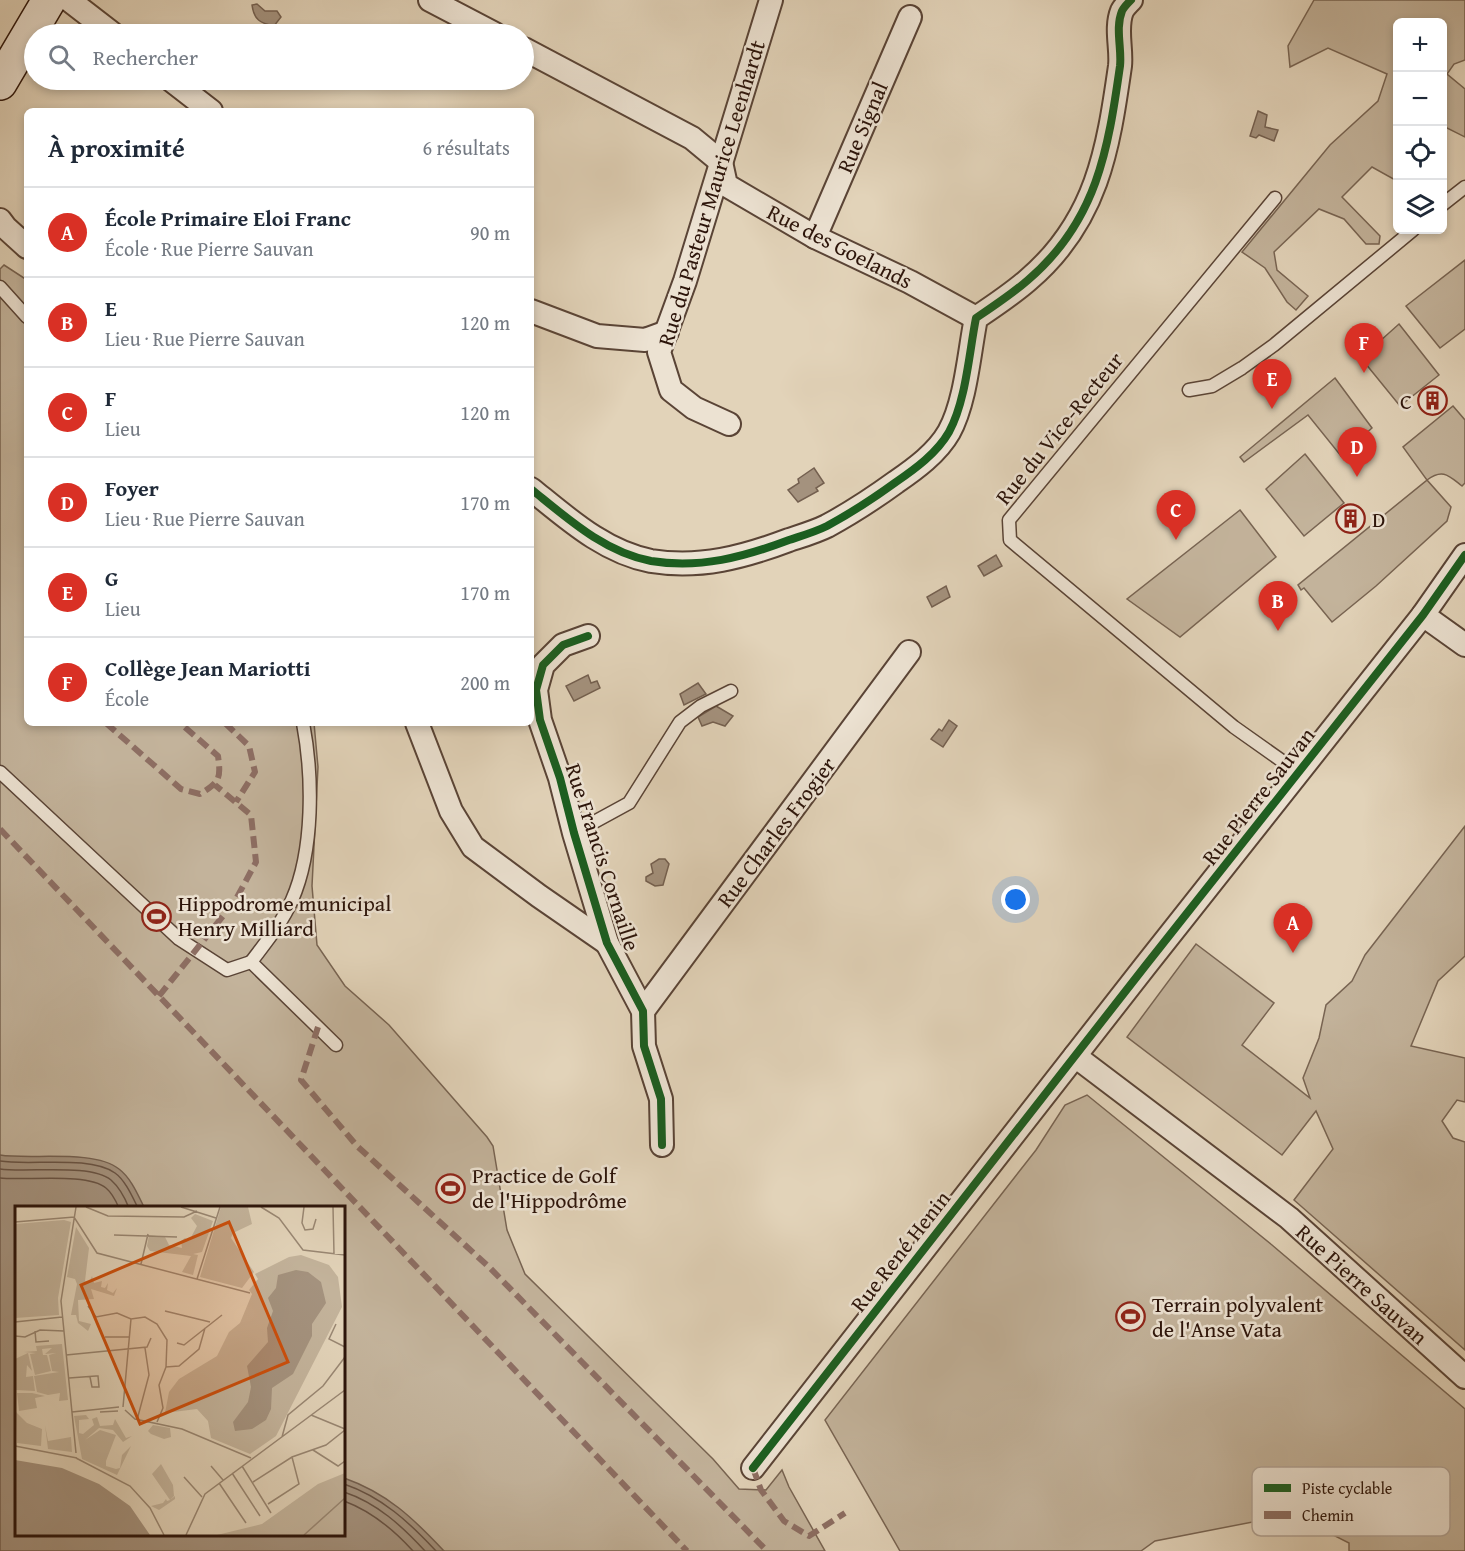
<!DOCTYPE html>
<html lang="fr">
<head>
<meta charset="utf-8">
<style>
	:root { --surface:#fff; --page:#f6f6f7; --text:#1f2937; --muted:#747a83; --line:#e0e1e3; --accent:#d93025 }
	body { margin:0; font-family:"Gentium Book Plus",serif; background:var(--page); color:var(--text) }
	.controls { position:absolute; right:18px; top:18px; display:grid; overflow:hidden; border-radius:9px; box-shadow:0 3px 9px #0003 }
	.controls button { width:54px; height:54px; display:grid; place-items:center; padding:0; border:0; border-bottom:2px solid var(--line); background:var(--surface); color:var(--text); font:30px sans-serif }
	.you { position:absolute; left:1016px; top:900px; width:21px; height:21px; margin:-15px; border:4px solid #fff; border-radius:50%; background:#1a73e8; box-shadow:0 0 0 9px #1a73e833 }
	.badge { display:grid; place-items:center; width:39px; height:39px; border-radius:50%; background:var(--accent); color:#fff; font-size:20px; font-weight:700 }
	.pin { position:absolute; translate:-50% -50px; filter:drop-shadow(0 2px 3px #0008) }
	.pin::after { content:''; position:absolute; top:32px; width:21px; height:18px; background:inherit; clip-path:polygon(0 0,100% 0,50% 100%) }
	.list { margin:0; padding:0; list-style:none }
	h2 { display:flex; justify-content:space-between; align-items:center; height:78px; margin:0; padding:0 24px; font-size:26px }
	h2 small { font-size:20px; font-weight:400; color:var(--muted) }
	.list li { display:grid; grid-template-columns:39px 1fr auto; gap:18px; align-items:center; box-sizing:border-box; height:90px; padding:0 24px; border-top:2px solid var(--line) }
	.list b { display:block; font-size:22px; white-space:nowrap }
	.list p { margin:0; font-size:20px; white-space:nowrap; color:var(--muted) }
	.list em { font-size:20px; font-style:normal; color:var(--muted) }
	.icon { flex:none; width:33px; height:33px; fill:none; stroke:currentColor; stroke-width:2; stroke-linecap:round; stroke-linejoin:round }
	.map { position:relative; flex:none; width:1465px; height:1551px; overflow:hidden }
	.search { position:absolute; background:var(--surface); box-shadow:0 3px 9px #0003; left:24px; top:24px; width:510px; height:66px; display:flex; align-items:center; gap:15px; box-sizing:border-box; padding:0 21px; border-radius:33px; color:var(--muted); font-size:22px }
	.panel { position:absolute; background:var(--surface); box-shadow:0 3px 9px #0003; left:24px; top:108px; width:510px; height:618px; border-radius:9px }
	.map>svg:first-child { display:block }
	.green { fill:#c3b39b; stroke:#786452; stroke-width:1.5; fill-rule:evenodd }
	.water { fill:#a4927e; stroke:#746050; stroke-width:1.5 }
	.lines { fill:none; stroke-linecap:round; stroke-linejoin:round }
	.shore { stroke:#685344; stroke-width:1.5 }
	.lane-casing { stroke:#5a4436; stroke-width:15 }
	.street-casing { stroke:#5a4436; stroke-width:26 }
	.secondary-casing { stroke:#2c140a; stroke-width:36 }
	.lane { stroke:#ece2d2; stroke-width:12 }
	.street { stroke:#ece2d2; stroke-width:22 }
	.secondary { stroke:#ece2d2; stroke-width:33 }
	.quiet { stroke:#8d6e63; stroke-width:6; stroke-dasharray:12 6; stroke-linecap:butt }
	.cycleway-casing { stroke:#ece2d2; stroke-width:11 }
	.cycleway { stroke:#1b5e20; stroke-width:8 }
	.labels { text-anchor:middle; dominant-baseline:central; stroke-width:5; stroke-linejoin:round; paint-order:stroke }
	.street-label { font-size:22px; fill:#2c140a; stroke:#ece2d2 }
	.poi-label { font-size:22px; fill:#2c140a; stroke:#ece2d2; text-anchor:start }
	.inset-road { fill:none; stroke:#998773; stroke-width:1.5 }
	.view { fill:#cc4f0c; fill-opacity:0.15; stroke:#cc4f0c; stroke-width:3 }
	.inset-edge { fill:none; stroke:#2c140a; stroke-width:3 }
	.key { fill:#ece2d2; stroke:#b2a496; stroke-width:1.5 }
	.key-label { font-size:16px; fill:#2c140a }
</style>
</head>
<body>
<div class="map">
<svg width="1465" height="1551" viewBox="0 0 1465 1551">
	<rect width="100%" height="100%" fill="#e2d3b9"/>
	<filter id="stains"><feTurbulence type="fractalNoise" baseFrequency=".00333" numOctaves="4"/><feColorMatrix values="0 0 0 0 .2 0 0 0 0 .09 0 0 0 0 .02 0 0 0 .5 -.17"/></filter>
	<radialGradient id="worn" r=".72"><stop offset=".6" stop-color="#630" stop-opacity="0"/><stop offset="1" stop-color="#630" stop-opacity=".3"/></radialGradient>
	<g class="green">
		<path d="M 1314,0 L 1465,0 L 1465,60 L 1454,64 L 1447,74 L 1465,89 L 1465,137 L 1443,126 L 1442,22 L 1398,22 L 1398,158 L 1396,161 L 1397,163 L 1397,181 L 1372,167 L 1342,197 L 1380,236 L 1379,244 L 1366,244 L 1344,219 L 1319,209 L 1274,252 L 1277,270 L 1308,296 L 1296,310 L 1287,302 L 1265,268 L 1242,252 L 1330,145 L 1378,101 L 1387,74 L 1328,48 L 1290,67 L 1288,46 Z"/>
		<path d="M 1465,260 L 1465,329 L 1440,348 L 1406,306 Z"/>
		<path d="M 4,265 L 27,280 L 27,723 L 314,723 L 318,767 L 312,886 L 317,945 L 345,986 L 389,1025 L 487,1137 L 493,1146 L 507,1230 L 525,1274 L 713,1459 L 739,1489 L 766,1490 L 782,1470 L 789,1487 L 825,1551 L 0,1551 L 0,269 ZM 16,1208 L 344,1208 L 344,1534 L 16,1534 Z"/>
		<path d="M 1399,324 L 1439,375 L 1400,406 L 1361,358 Z"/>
		<path d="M 1335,378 L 1372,428 L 1341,456 L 1308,415 L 1244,462 L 1240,457 Z"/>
		<path d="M 1453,406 L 1465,420 L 1465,483 L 1462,486 C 1449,476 1443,468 1427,480 L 1451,507 L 1447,521 L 1376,586 L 1332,622 L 1304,588 L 1301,590 L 1298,585 L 1427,480 L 1403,447 Z"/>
		<path d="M 1305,454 L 1344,503 L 1304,536 L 1266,489 Z"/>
		<path d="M 1240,510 L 1276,557 L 1180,637 L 1127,599 Z"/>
		<path d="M 1465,826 L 1465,956 L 1438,981 L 1411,1046 L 1465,1058 L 1465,1102 L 1457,1100 L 1442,1121 L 1453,1138 L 1465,1142 L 1465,1350 L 1294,1200 L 1333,1149 L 1316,1111 L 1282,1155 L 1127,1037 L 1196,944 L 1274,1003 L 1242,1045 L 1310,1098 L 1303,1078 L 1319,1038 L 1326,1005 L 1352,981 L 1365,955 Z"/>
		<path d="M 1087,1095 L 1272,1245 L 1465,1409 L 1465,1551 L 1349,1551 L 1349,1543 L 1331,1534 L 1309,1511 L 1155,1541 L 1141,1551 L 900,1551 L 825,1420 L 1036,1150 L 1065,1105 Z"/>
	</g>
	<g class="water">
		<path d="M 257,4 L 265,11 L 277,11 L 281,17 L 274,26 C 260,23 254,20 252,5 Z"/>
		<path d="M 1258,111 L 1267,115 L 1265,127 L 1278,130 L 1274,141 L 1259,135 L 1256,138 L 1250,136 Z"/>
		<path d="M 814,468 L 824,483 L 816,488 L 818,491 L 798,502 L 788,490 L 799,483 L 798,479 Z"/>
		<path d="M 996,555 L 1002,566 L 984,576 L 978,566 Z"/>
		<path d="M 946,586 L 950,597 L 932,607 L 927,597 Z"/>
		<path d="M 588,675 L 591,683 L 597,681 L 600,688 L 574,701 L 566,686 Z"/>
		<path d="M 698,683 L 706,694 L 684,705 L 680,694 Z"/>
		<path d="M 716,706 L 733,716 L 725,726 L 713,722 L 702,726 L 698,717 Z"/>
		<path d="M 949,720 L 957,726 L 943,747 L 931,739 L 939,729 L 942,731 Z"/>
		<path d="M 659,859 L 665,859 L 669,864 L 663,885 L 655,886 L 646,881 L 646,877 L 653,873 L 651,864 Z"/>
		<path d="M 0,1155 C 30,1160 94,1149 119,1169 C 131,1178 138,1195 144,1207 L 16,1208 L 16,1534 L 344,1534 L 344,1478 C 387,1493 413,1518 444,1551 L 0,1551 Z"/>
	</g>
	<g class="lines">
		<g class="shore">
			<path d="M 0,1161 C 30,1166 89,1155 115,1173 C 125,1180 132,1196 138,1208"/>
			<path d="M 0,1169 C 27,1173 90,1163 111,1180 C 119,1187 125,1198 129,1208"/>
			<path d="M 0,1178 C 24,1181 88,1172 106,1188 C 112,1193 116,1201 119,1208"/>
			<path d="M 344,1484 C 382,1497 409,1522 436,1551"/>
			<path d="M 344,1492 C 377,1503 402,1526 425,1551"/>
			<path d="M 344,1501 C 371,1511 394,1530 413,1551"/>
		</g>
		<defs>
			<g id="lane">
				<path d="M 1275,198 L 1009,520 L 1010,540 L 1234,727 L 1299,773"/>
				<path d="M 1442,205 L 1465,187"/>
				<path d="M 0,287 L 27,317"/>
				<path d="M 1189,390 L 1212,386 L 1242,368 L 1274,345 L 1413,230"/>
				<path d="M 303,723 C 313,776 314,850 292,900 C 282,923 266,942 251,962 L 336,1045"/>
				<path d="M 0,772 L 179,939 L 227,970 L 251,962"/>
				<path d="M 574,833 L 629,803 L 680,722 L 701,706 L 731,691"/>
			</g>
			<g id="street">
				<path d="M 69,0 L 113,34"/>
				<path d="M 430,0 L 495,34"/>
				<path d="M 524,49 L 692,138 L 721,162 L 726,185 L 815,237 L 910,282 L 976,318"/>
				<path d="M 171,80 L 211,111"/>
				<path d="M 0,220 L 6,228 L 27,247"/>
				<path d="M 815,237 L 910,17"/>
				<path d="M 531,311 L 597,336 L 645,340 L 667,332"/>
				<path d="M 729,424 L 694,408 L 671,390 L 659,352 L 685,281 L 771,0"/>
				<path d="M 531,489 C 567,518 604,552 651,561 C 700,569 744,557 789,540 C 801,536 815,532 827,526 C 851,513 874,498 896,482 C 915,469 937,453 949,432 C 966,401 969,353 976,318 C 994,306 1012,294 1028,280 C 1097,221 1108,150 1120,66 C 1122,49 1115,28 1122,11 C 1124,7 1128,3 1131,0"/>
				<path d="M 1423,615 L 1465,645"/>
				<path d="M 588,636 L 563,645 L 543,665 L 536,690 L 540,720 L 560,778 L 574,833 L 607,943 L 643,1011 L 644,1046 L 661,1099 L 662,1145"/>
				<path d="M 417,723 L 451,811 L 473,847 L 539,896 L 607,943"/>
				<path d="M 643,1011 L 909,652"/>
				<path d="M 1075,1056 L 1289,1218 L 1465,1377"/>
				<path d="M 753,1468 L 1146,965 L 1423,615 L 1465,555"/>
			</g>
			<path id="secondary" d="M 0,83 L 49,0"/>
		</defs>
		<use href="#lane" class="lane-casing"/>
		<use href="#street" class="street-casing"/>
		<use href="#secondary" class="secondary-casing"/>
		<use href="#lane" class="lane"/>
		<use href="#street" class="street"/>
		<use href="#secondary" class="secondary"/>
		<g class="quiet">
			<path d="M 106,723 L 181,789 L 200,794 C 220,782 221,778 218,756 L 180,723"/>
			<path d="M 225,723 L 249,746 L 255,772 L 236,802"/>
			<path d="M 0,829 L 687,1551"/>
			<path d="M 159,996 L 235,901 L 256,862 L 251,815 L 215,785"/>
			<path d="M 318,1027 L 301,1080 L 357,1146 L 490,1268 L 767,1551"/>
			<path d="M 753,1468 L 761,1490 L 784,1521 L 809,1536 L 845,1513"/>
		</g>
		<defs>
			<g id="cycleway">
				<path d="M 531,489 C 567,518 604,552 651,561 C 700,569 744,557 789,540 C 801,536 815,532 827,526 C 851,513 874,498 896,482 C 915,469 937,453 949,432 C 966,401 969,353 976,318 C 994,306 1012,294 1028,280 C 1097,221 1108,150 1120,66 C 1122,49 1115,28 1122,11 C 1124,7 1128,3 1131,0"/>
				<path d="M 588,636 L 563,645 L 543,665 L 536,690 L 540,720 L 560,778 L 574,833 L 607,943 L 643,1011 L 644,1046 L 661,1099 L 662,1145"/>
				<path d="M 753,1468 L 1146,965 L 1423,615 L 1465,555"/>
			</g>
		</defs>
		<use href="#cycleway" class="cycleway-casing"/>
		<use href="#cycleway" class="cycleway"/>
	</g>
	<defs>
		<symbol id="building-ring" viewBox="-11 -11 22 22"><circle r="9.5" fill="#ece2d2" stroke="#8f2418" stroke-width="1.5"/><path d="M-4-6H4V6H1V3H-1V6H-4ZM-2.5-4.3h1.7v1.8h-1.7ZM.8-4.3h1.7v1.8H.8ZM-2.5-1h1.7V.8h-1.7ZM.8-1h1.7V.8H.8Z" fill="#8f2418"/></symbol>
		<symbol id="stadium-ring" viewBox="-11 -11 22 22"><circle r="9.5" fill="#ece2d2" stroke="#8f2418" stroke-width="1.5"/><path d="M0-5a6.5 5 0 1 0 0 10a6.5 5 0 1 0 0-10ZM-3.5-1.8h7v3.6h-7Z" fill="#8f2418"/></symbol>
	</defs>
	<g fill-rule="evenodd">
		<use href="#building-ring" x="1416" y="384" width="33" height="33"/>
		<use href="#building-ring" x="1334" y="502" width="33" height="33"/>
		<use href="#stadium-ring" x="140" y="900" width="33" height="33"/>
		<use href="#stadium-ring" x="434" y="1172" width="33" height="33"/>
		<use href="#stadium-ring" x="1114" y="1300" width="33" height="33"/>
	</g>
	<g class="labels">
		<g class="street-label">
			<text transform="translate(862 127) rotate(-67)">Rue Signal</text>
			<text transform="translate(711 193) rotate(-73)">Rue du Pasteur Maurice Leenhardt</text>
			<text transform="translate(840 246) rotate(27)">Rue des Goelands</text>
			<text transform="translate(1059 428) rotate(-51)">Rue du Vice-Recteur</text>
			<text transform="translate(1258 796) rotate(-52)">Rue Pierre Sauvan</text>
			<text transform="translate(776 832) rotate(-53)">Rue Charles Frogier</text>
			<text transform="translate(603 857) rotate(72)">Rue Francis Cornaille</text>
			<text transform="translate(900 1251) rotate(-52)">Rue René Henin</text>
			<text transform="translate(1362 1284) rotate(42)">Rue Pierre Sauvan</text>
		</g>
		<g class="poi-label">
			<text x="1412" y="401" text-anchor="end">C</text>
			<text x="1372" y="519">D</text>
			<text x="178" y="903">Hippodrome municipal<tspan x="178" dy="25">Henry Milliard</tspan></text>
			<text x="472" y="1175">Practice de Golf<tspan x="472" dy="25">de l'Hippodrôme</tspan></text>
			<text x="1152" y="1304">Terrain polyvalent<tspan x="1152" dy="25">de l'Anse Vata</tspan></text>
		</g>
	</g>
	<g transform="translate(15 1206)">
		<rect width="330" height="330" fill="#e2d3b9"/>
		<path d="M 206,1 L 233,1 L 237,18 L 218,27 L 216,32 L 239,66 L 227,82 L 185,71 ZM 180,8 L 198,15 L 187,46 L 178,48 L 183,49 L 178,69 L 167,66 L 176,50 L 135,45 L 132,40 L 134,29 L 150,31 L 154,39 L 167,42 L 166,35 L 170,32 L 174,35 L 182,20 L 176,12 ZM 49,14 L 56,16 L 43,92 L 44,109 L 0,112 L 0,18 ZM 61,21 L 74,42 L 70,75 L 74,77 L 77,70 L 79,77 L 87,75 L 86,81 L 90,82 L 93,77 L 92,84 L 98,87 L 102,82 L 99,90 L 76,83 L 79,93 L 63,94 L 64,115 L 76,118 L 73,125 L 63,117 L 61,109 L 56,109 L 62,78 L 60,73 L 52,71 ZM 286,49 L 314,59 L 323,71 L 327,101 L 261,230 L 235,248 L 196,232 L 193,215 L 182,203 L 150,207 L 154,186 L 164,173 L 202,150 L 214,126 L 225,117 L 237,88 L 234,84 L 243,73 L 240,68 L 274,51 ZM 47,138 L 53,194 L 44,195 L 45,187 L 33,189 L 22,186 L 19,170 L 44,166 L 37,165 L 34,149 L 41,147 L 30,148 L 37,142 L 27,143 L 28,149 L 32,149 L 36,165 L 20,169 L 15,148 L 21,147 L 9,146 L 22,145 L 21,140 ZM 13,147 L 17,165 L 12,159 L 11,171 L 18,170 L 20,185 L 1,184 L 0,153 ZM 17,187 L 30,190 L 20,192 L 22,202 L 4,205 L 2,187 ZM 1,206 L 12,217 L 27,223 L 26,240 L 2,237 ZM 71,209 L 74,213 L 64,214 L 64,227 L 68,228 L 79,219 L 77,213 L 82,211 L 85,220 L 98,219 L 100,213 L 111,232 L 117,230 L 108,236 L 98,224 L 84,222 L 70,234 L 85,224 L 101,229 L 91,255 L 91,260 L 101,263 L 105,262 L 107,249 L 116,240 L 102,269 L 67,253 L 59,210 ZM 30,219 L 33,235 L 56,231 L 57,246 L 33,243 ZM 138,219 L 155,222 L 156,231 L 149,233 L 136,228 L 133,225 ZM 146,258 L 158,279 L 159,290 L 155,294 L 160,290 L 160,293 L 144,304 L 136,300 L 148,297 L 151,293 L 152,295 L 155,294 L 137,268 ZM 330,267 L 330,329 L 202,329 L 247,318 L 303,278 Z" fill="#c3b39b"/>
		<path d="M 281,64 L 293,66 L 306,76 L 311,97 L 297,118 L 297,130 L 278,168 L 257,182 L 256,203 L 251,214 L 237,223 L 220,225 L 218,216 L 233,196 L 236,181 L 232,160 L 253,136 L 252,122 L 258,105 L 253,92 L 261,82 L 263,69 ZM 0,254 L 47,262 L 84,278 L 115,300 L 135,329 L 0,329 Z" fill="#a4927e"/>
		<path class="inset-road" d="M 71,1 L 93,10 L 169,11 L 182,5M 166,1 L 201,12M 246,1 L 264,12 L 288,44 L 330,49M 289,1 L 287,17 L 290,24 L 298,23 L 301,13M 318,1 L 319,48M 0,16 L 59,11 L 82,47 L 235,87M 99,29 L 162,31M 126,58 L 133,28M 182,73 L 205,1M 73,100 L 81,111 L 102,107 L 116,113 L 130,111 L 142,118 L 152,134 L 151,161 L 164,160 L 184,143 L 190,122M 150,105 L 195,116M 0,116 L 47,111M 321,118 L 314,133 L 330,141M 20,125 L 21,136 L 34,135M 0,130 L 10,131 L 25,124 L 49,125M 90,131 L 115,131M 162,137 L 169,139 L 207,109M 51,149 L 132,141 L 136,132M 54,172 L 81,170 L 83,170 L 84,181 L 77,181 L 75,171M 108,201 L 116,113M 110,204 L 120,213 L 167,223 L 236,252M 57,206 L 104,201M 85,206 L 103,205M 296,209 L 330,223M 122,214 L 134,169 L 130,142M 142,216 L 148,202 L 144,179 L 151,161M 267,231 L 273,209 L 308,180 L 330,151M 0,240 L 62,252M 298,244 L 323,260 L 330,255M 61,247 L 46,95 L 61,1M 61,252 L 115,280 L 135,302 L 149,329M 196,260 L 208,274M 227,260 L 256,307M 217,267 L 245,310M 169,271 L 187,291M 238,276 L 277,251 L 311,239 L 330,224M 204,277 L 231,317M 253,298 L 284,278 L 277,251M 171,329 L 190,288 L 330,184M 289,329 L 330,292"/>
		<path class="view" d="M 214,16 L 273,156 L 125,218 L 66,79 Z"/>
		<rect width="330" height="330" class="inset-edge"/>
	</g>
	<rect x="1252" y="1467" width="198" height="69" rx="9" class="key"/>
	<rect x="1264" y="1484" width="27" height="8" fill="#1b5e20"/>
	<rect x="1264" y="1511" width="27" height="8" fill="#8d6e63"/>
	<g class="key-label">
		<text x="1302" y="1494">Piste cyclable</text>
		<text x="1302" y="1521">Chemin</text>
	</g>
	<rect width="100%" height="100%" filter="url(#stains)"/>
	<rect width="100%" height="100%" fill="url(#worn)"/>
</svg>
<div class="controls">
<button>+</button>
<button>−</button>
<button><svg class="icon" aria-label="locate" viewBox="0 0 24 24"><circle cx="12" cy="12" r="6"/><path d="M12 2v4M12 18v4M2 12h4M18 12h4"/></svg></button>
<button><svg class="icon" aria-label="layers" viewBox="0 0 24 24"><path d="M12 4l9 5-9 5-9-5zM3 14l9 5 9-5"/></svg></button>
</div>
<div class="you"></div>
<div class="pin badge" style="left:1293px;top:953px">A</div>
<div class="pin badge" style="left:1278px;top:631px">B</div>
<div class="pin badge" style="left:1176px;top:540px">C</div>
<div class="pin badge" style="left:1357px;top:477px">D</div>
<div class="pin badge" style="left:1272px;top:409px">E</div>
<div class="pin badge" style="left:1364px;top:373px">F</div>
<div class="search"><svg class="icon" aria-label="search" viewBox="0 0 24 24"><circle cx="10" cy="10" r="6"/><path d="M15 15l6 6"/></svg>Rechercher</div>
<section class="panel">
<h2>À proximité<small>6 résultats</small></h2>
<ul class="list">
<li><span class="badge">A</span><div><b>École Primaire Eloi Franc</b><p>École · Rue Pierre Sauvan</p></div><em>90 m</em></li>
<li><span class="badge">B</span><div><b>E</b><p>Lieu · Rue Pierre Sauvan</p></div><em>120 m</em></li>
<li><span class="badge">C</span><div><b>F</b><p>Lieu</p></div><em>120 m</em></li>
<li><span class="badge">D</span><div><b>Foyer</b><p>Lieu · Rue Pierre Sauvan</p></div><em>170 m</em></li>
<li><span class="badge">E</span><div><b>G</b><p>Lieu</p></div><em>170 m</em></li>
<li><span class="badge">F</span><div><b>Collège Jean Mariotti</b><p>École</p></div><em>200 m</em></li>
</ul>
</section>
</div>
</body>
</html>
